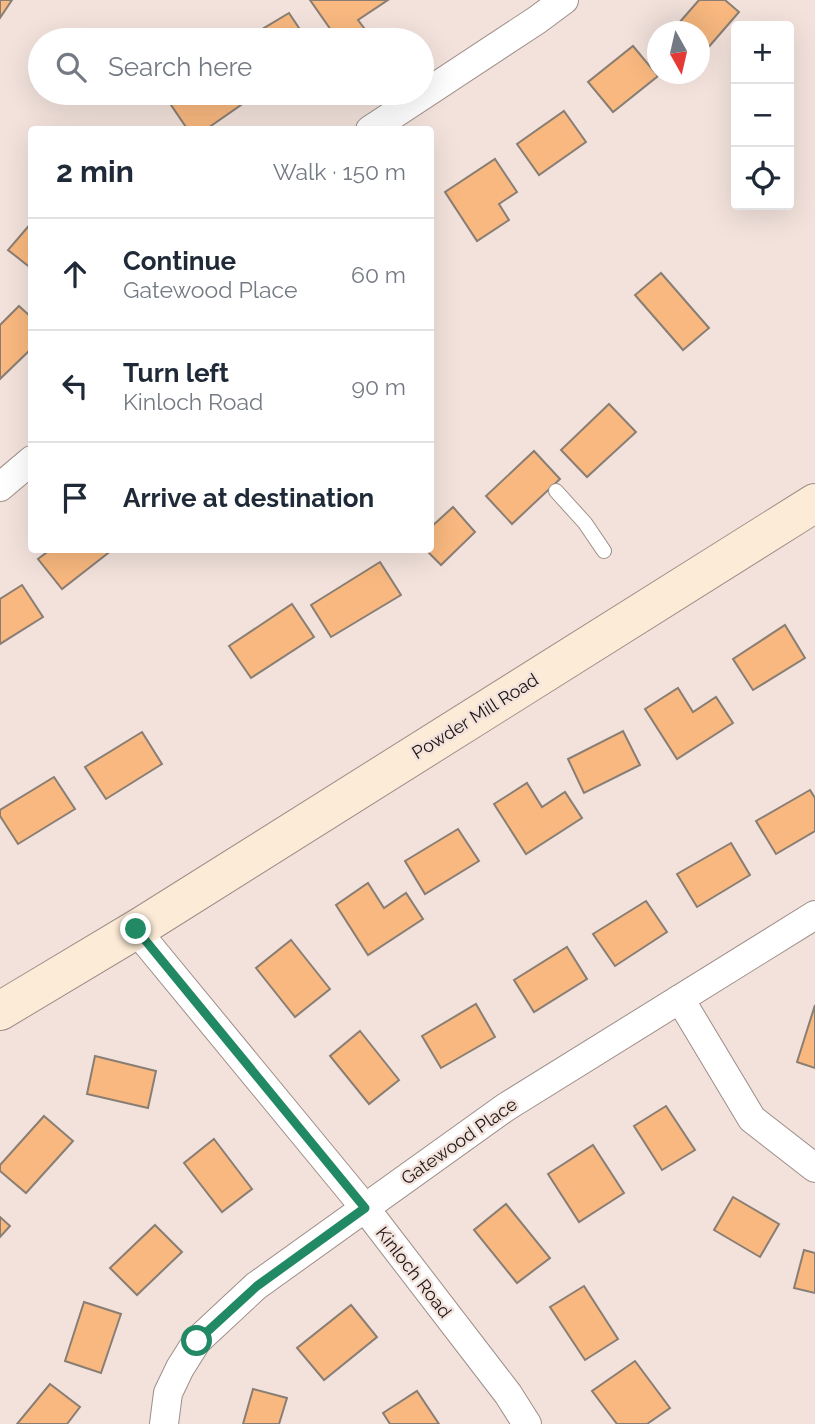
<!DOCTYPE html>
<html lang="en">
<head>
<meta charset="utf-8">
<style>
	:root { --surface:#fff; --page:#f6f6f7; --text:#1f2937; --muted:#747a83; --line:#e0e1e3 }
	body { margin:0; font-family:Raleway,sans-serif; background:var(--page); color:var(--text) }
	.controls { position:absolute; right:21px; top:21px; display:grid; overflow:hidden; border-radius:7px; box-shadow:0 7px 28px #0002 }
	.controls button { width:63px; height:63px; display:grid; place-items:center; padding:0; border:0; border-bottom:2px solid var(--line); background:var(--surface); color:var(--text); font:35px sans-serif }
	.compass { position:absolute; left:647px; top:21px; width:63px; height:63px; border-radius:50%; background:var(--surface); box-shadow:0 7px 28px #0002; rotate:172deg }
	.stop { position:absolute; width:21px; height:21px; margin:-16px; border:5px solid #228965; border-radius:50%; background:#fff }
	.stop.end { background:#228965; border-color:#fff; box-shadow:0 2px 7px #0008 }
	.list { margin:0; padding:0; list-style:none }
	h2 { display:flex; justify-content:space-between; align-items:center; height:91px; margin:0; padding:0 28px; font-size:30px }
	h2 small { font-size:23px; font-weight:400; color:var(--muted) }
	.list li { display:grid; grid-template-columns:46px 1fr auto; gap:21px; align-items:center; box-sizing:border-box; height:112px; padding:0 28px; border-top:2px solid var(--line) }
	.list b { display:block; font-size:26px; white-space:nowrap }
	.list p { margin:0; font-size:23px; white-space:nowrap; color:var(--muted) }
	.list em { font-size:23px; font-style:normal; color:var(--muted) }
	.icon { flex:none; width:38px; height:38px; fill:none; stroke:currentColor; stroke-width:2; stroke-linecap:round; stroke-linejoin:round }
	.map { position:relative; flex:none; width:815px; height:1424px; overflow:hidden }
	.search { position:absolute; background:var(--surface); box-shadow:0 7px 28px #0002; left:28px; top:28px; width:406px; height:77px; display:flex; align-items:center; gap:18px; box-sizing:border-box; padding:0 24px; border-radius:38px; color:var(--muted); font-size:26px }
	.panel { position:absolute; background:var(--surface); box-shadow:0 7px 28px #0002; left:28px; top:126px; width:406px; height:427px; border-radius:7px }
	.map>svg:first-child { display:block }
	.building { fill:#f8b87f; stroke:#897e74; stroke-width:2 }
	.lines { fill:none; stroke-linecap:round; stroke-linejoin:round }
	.lane-casing { stroke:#9d8e88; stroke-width:16 }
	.street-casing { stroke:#9d8e88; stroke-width:30 }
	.secondary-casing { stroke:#9d8e88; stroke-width:40 }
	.lane { stroke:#fff; stroke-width:14 }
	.street { stroke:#fff; stroke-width:28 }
	.secondary { stroke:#fcebd6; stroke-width:38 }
	.route { stroke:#228965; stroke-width:9 }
	.labels { text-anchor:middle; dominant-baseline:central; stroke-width:5; stroke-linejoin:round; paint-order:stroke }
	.street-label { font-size:18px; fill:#1b1513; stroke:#f3e2dc }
</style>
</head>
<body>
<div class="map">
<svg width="815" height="1424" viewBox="0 0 815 1424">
	<rect width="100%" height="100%" fill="#f3e2dc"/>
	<g class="building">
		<path d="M 0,0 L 12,0 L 0,18 Z"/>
		<path d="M 310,0 L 388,0 L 358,20 L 364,28 L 346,40 L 338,40 Z"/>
		<path d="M 699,0 L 725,0 L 739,12 L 700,57 L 700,32 L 671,32 Z"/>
		<path d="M 289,13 L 307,40 L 244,40 Z"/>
		<path d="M 633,46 L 658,76 L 613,112 L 588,82 Z"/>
		<path d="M 188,93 L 233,93 L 241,105 L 205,130 L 188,130 L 171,105 Z"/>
		<path d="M 564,111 L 586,142 L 539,175 L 517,144 Z"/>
		<path d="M 495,159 L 517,192 L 499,204 L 509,220 L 477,241 L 445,192 Z"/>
		<path d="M 32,222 L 32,269 L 8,250 Z"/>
		<path d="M 661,273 L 709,328 L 683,350 L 635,295 Z"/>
		<path d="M 19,306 L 32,318 L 32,348 L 0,379 L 0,325 Z"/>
		<path d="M 609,404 L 636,432 L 587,477 L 561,450 Z"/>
		<path d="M 534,451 L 560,479 L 512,524 L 486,496 Z"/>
		<path d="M 453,507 L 475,532 L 441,565 L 426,550 L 430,550 L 430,528 Z"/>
		<path d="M 50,550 L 112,550 L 62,589 L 38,559 Z"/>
		<path d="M 380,562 L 401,595 L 331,637 L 311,605 Z"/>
		<path d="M 22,585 L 43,617 L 0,644 L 0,599 Z"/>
		<path d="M 292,604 L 314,637 L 251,678 L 229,646 Z"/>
		<path d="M 785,625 L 805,658 L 753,690 L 733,659 Z"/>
		<path d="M 678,688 L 693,712 L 716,697 L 733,723 L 677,759 L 645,709 Z"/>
		<path d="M 623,731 L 640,765 L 584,793 L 568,759 Z"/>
		<path d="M 142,732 L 162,764 L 106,799 L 85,767 Z"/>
		<path d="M 54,777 L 75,809 L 18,844 L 0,816 L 0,810 Z"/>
		<path d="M 527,783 L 542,807 L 565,792 L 582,818 L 526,854 L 494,804 Z"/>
		<path d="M 810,790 L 815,798 L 815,831 L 776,854 L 756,821 Z"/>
		<path d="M 458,829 L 479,861 L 425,894 L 405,861 Z"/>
		<path d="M 731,843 L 750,875 L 697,907 L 677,874 Z"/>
		<path d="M 368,883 L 384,908 L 406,893 L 423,919 L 368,955 L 336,905 Z"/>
		<path d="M 646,901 L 667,932 L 615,966 L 593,934 Z"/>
		<path d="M 291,940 L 330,989 L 295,1017 L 256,968 Z"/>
		<path d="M 567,947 L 587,979 L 534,1012 L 514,980 Z"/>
		<path d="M 476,1004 L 495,1037 L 441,1068 L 422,1036 Z"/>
		<path d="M 815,1005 L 815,1068 L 797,1062 Z"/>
		<path d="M 360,1031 L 399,1080 L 369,1104 L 330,1056 Z"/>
		<path d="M 95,1056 L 156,1071 L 148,1108 L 87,1094 Z"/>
		<path d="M 666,1106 L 695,1150 L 662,1170 L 634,1126 Z"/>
		<path d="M 44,1116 L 73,1141 L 26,1193 L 0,1171 L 0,1165 Z"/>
		<path d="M 214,1139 L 252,1189 L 222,1212 L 184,1163 Z"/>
		<path d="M 593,1145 L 624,1193 L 579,1222 L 548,1174 Z"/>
		<path d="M 733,1197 L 779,1224 L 760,1257 L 714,1230 Z"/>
		<path d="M 506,1204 L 550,1258 L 517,1283 L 474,1230 Z"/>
		<path d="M 0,1217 L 10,1226 L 0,1237 Z"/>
		<path d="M 155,1225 L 182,1252 L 137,1295 L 110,1268 Z"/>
		<path d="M 804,1250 L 815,1253 L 815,1293 L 794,1288 Z"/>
		<path d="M 584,1286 L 618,1339 L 585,1360 L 550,1307 Z"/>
		<path d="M 84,1302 L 121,1314 L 101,1373 L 65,1361 Z"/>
		<path d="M 351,1305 L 377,1337 L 324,1380 L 297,1348 Z"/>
		<path d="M 635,1361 L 670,1408 L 647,1424 L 617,1424 L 592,1391 Z"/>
		<path d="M 50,1384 L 80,1407 L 67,1424 L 17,1424 Z"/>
		<path d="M 253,1389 L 287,1398 L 279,1424 L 243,1424 Z"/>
		<path d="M 417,1391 L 439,1424 L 390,1424 L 383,1413 Z"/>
	</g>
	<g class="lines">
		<defs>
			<path id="lane" d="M 556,491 L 585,523 L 604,551"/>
			<g id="street">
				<path d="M 370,130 L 537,20 L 564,0"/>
				<path d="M 0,487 L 32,460"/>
				<path d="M 136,930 L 365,1208 L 508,1394 L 527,1424"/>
				<path d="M 680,999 L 752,1119 L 815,1168"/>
				<path d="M 164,1424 L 168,1393 L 180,1368 L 197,1341 L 256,1286 L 506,1107 L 815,915"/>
			</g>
			<path id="secondary" d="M 0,1011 L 142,926 L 815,503"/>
		</defs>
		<use href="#lane" class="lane-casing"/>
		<use href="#street" class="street-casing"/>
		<use href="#secondary" class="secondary-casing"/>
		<use href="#lane" class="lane"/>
		<use href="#street" class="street"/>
		<use href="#secondary" class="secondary"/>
	</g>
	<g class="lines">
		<path class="route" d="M 136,929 L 365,1208 L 257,1286 L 197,1341"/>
	</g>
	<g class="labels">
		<g class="street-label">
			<text transform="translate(475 716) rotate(-32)">Powder Mill Road</text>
			<text transform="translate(459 1141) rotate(-35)">Gatewood Place</text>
			<text transform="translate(414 1272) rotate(52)">Kinloch Road</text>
		</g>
	</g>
</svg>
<div class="controls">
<button>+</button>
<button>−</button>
<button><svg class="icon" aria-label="locate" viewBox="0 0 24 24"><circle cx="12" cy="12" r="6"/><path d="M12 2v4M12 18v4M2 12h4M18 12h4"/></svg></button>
</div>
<svg class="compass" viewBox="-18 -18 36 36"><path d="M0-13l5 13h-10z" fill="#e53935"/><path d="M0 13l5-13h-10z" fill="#747a83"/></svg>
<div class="stop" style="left:197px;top:1341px"></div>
<div class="stop end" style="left:136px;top:929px"></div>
<div class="search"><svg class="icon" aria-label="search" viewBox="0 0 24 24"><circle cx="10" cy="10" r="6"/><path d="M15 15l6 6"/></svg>Search here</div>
<section class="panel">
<h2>2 min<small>Walk · 150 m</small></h2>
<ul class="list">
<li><svg class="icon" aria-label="ahead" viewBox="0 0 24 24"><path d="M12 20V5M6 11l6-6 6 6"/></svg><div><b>Continue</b><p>Gatewood Place</p></div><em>60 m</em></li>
<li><svg class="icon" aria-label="left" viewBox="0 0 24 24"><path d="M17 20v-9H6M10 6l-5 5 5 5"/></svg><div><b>Turn left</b><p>Kinloch Road</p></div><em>90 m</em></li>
<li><svg class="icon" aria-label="arrive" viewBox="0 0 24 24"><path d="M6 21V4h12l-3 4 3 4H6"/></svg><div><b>Arrive at destination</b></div></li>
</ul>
</section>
</div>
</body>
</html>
